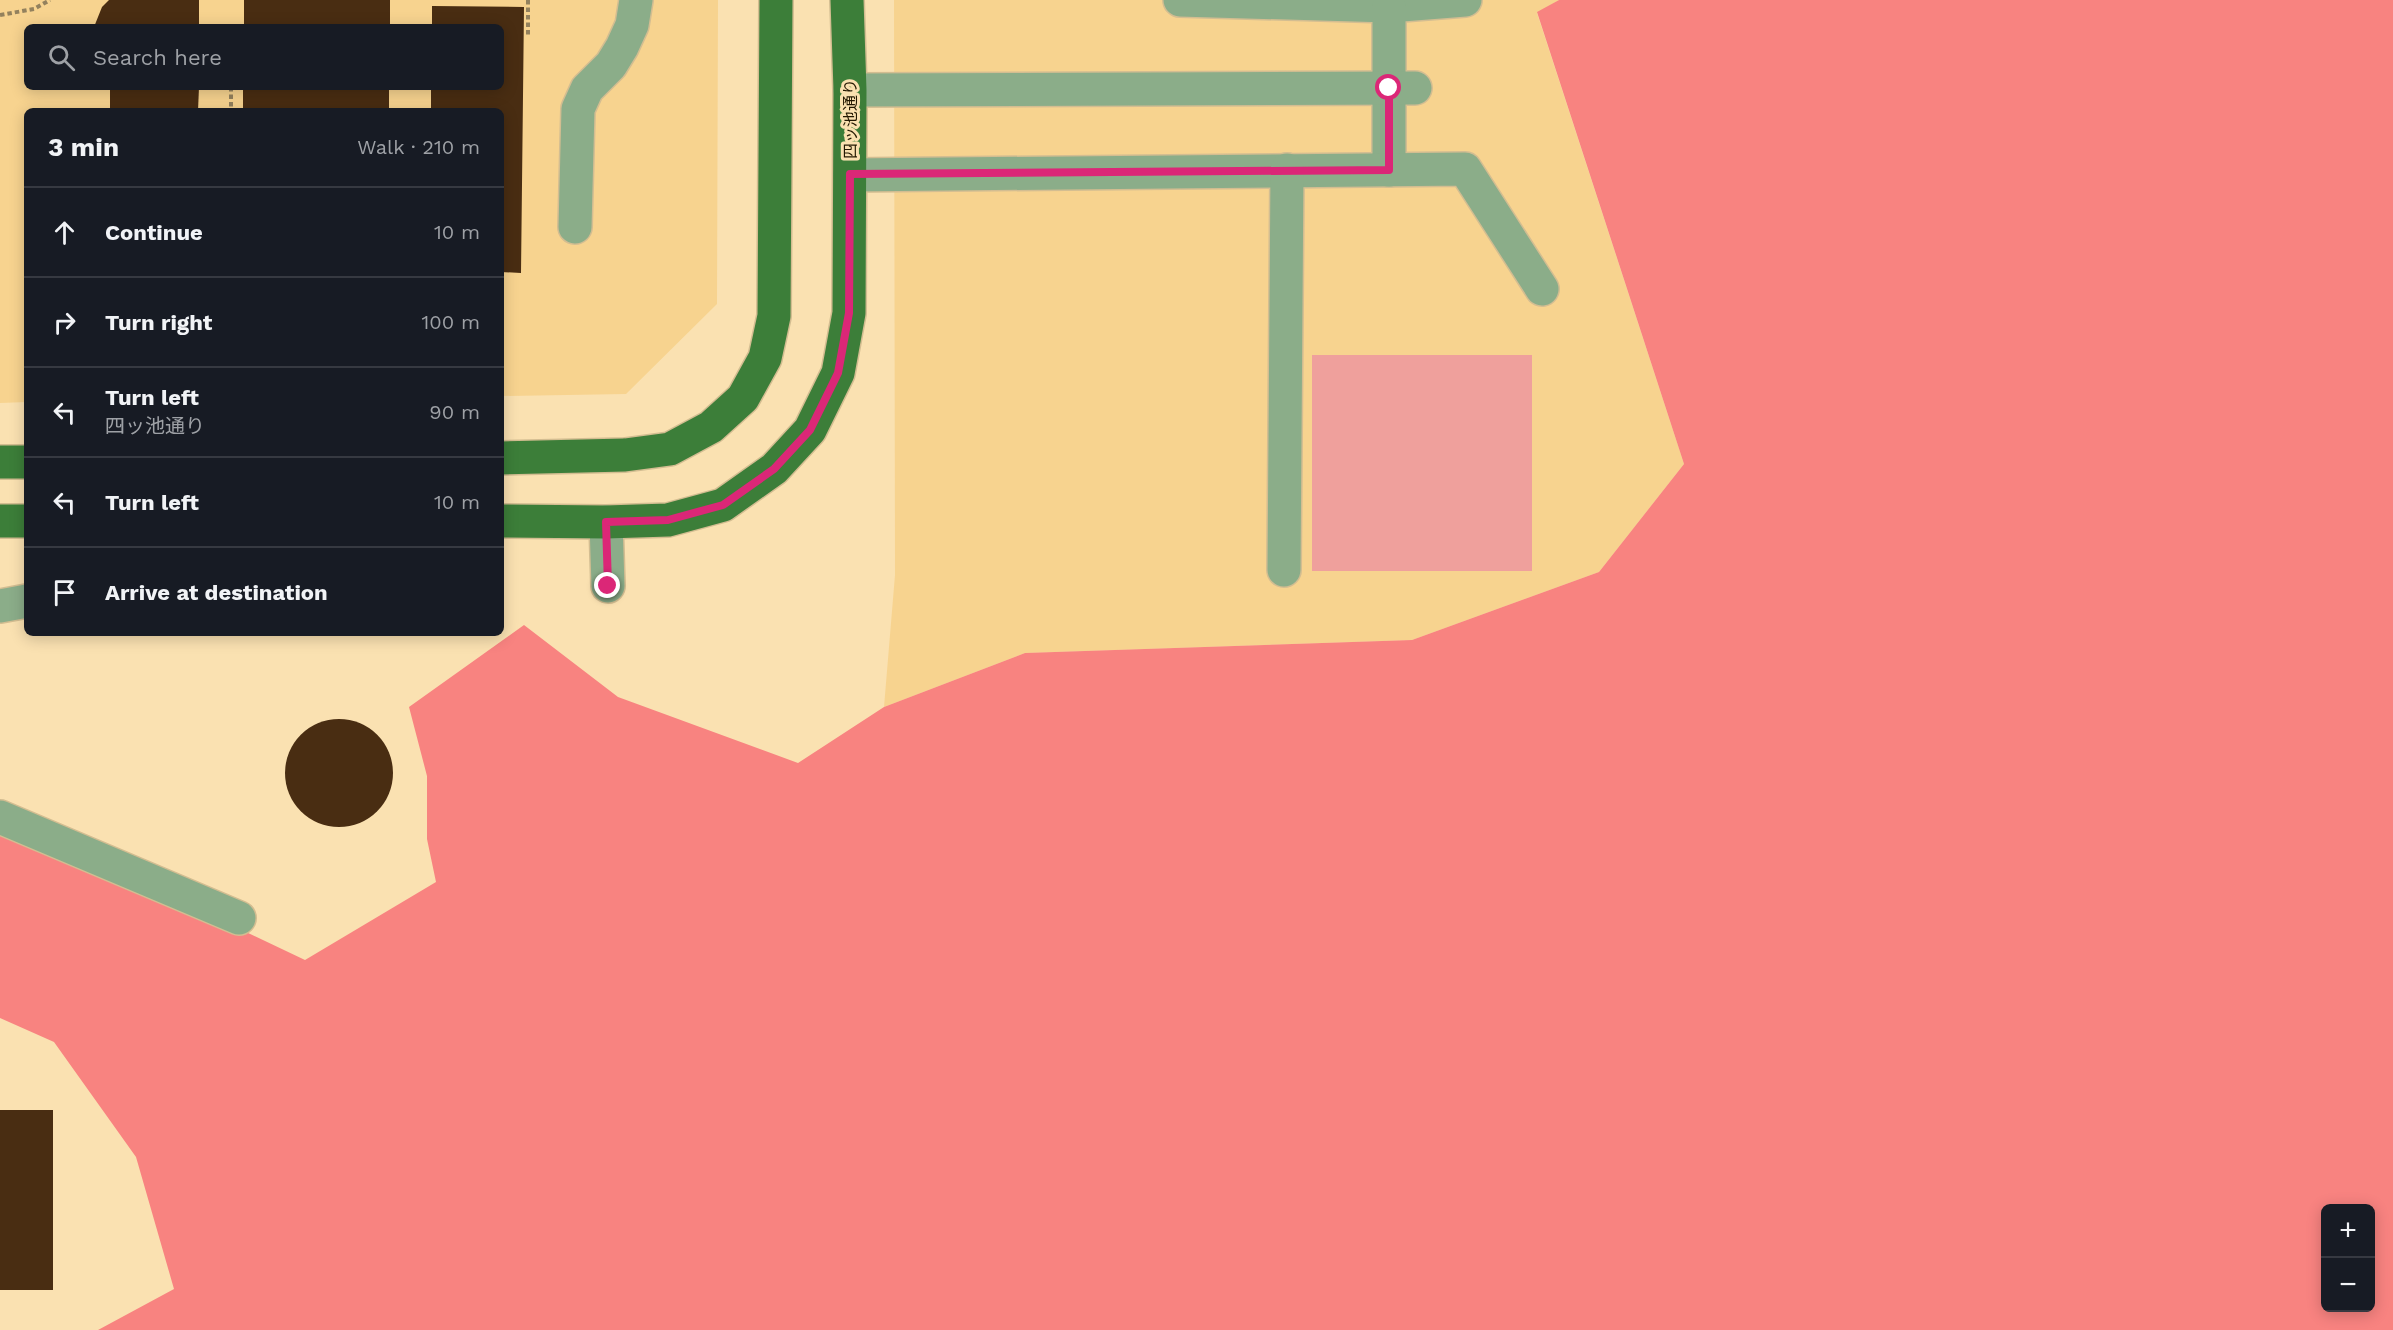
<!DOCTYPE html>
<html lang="en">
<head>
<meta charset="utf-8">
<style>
	:root { --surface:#171b24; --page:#20242c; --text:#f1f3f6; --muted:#9ea1a6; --line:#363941 }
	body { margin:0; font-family:"Work Sans","Noto Sans JP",sans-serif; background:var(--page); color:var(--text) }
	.controls { position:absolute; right:18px; bottom:18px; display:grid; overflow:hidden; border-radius:9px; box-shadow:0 3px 15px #0003 }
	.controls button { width:54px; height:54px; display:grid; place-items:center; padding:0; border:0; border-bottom:2px solid var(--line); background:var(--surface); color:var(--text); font:30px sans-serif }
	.stop { position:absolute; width:18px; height:18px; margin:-14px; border:4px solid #db2777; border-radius:50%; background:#fff }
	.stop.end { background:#db2777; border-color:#fff; box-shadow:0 2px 6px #0008 }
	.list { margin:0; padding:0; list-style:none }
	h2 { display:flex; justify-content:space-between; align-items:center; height:78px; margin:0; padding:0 24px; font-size:26px }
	h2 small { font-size:20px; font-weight:400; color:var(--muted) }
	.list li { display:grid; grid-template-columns:39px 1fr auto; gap:18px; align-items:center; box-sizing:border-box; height:90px; padding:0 24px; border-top:2px solid var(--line) }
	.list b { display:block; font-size:22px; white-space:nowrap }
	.list p { margin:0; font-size:20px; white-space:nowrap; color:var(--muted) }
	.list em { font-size:20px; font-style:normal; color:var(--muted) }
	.icon { flex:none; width:33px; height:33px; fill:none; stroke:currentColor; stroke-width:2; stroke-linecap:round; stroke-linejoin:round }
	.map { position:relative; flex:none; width:2393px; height:1330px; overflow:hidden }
	.search { position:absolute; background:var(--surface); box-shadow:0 3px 15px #0003; left:24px; top:24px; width:480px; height:66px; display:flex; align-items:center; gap:15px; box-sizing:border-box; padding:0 21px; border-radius:9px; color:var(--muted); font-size:22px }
	.panel { position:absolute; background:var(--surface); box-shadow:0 3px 15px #0003; left:24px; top:108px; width:480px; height:528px; border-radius:9px }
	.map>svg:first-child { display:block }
	.built { fill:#f7d38f; fill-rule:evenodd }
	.green { fill:#efa09c }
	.forest { fill:#f88380; fill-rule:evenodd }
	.building { fill:#492d12 }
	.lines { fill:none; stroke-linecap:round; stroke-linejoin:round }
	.minor-casing { stroke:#d3bd91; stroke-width:36 }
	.major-casing { stroke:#d3bd91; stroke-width:36 }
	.path { stroke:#93815d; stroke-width:4; stroke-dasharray:4.5 3; stroke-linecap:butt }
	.minor { stroke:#8bad89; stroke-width:33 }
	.major { stroke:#3c7e39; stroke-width:33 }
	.route { stroke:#db2777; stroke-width:8 }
	.labels { text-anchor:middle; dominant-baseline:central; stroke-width:6; stroke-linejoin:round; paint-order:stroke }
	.street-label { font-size:16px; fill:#221701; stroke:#fae1b1 }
</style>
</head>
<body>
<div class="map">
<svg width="2393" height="1330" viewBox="0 0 2393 1330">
	<rect width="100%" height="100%" fill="#fae1b1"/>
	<g class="built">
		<path d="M 0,0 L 718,0 L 717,304 L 626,394 L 501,396 L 501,111 L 27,111 L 27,402 L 0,403 ZM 27,27 L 501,27 L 501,87 L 27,87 Z"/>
		<path d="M 894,0 L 1559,0 L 1537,13 L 1684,464 L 1599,572 L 1412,640 L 1025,653 L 884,707 L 895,575 Z"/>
	</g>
	<rect class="green" x="1312" y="355" width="220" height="216"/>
	<path class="forest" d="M 1559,0 L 2393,0 L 2393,1330 L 98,1330 L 174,1289 L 136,1157 L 54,1042 L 0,1018 L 0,801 L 88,857 L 305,960 L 436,882 L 427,839 L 427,776 L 409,707 L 524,625 L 618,697 L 798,763 L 884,707 L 1025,653 L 1412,640 L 1599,572 L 1684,464 L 1537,12 ZM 2326,1208 L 2370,1208 L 2370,1308 L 2326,1308 Z"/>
	<g class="building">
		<path d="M 109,0 L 199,0 L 199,27 L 94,27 L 102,7 Z"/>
		<rect x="244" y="0" width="146" height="27"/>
		<path d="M 432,6 L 524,7 L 521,273 L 501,272 L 501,111 L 431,111 L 431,87 L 501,87 L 501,27 L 432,27 Z"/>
		<path d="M 110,87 L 199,87 L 198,111 L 110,111 Z"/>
		<rect x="243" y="87" width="146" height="24"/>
		<circle cx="339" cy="773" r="54"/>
		<rect x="0" y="1110" width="53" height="180"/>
	</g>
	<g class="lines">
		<defs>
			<g id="minor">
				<path d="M 1180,0 L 1389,6 L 1465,0"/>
				<path d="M 1389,6 L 1389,170"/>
				<path d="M 850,90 L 1415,88"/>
				<path d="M 850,175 L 1465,169 L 1542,289"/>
				<path d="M 575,227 L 578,109 L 587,89 L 611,65 L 622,47 L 632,25 L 636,0"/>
				<path d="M 606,522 L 608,586"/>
				<path d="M 1284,570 L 1287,170"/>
				<path d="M 0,606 L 27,601"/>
				<path d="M 0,817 L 239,918"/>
			</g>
			<g id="major">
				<path d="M 501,458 L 625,455 L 670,449 L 711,427 L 743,398 L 765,358 L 774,316 L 776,0"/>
				<path d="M 0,462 L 27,462"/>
				<path d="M 0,521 L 27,521"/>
				<path d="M 501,521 L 606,522 L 668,520 L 723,505 L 774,469 L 810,430 L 838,373 L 849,313 L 850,90 L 847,0"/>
			</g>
		</defs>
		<use href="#minor" class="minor-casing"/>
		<use href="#major" class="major-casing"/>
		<g class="path">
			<path d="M 528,0 L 528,37"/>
			<path d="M 0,15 L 34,9 L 50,0"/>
			<path d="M 231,87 L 231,111"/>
		</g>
		<use href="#minor" class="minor"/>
		<use href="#major" class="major"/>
	</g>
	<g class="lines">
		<path class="route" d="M 608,586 L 606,522 L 668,520 L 723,505 L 774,469 L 810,430 L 838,373 L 849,313 L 850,174 L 1389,170 L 1389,88"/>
	</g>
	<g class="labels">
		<g class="street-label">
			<text transform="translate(850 119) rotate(-90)">四ッ池通り</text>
		</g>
	</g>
</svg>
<div class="controls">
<button>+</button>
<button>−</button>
</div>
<div class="stop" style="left:1389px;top:88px"></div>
<div class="stop end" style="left:608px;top:586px"></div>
<div class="search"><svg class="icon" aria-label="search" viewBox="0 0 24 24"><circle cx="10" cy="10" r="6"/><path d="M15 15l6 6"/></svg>Search here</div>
<section class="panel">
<h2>3 min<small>Walk · 210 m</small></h2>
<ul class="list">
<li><svg class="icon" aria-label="ahead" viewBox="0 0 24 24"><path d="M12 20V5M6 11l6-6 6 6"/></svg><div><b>Continue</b></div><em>10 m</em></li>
<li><svg class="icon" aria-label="right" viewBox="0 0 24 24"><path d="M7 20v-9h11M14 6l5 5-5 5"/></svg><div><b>Turn right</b></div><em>100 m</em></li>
<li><svg class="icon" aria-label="left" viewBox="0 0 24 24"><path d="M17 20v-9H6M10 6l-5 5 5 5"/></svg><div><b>Turn left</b><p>四ッ池通り</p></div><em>90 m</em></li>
<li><svg class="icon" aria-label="left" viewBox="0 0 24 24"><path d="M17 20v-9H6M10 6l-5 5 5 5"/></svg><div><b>Turn left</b></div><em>10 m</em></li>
<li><svg class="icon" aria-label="arrive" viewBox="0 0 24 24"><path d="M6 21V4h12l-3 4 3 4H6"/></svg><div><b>Arrive at destination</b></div></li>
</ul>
</section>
</div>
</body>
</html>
